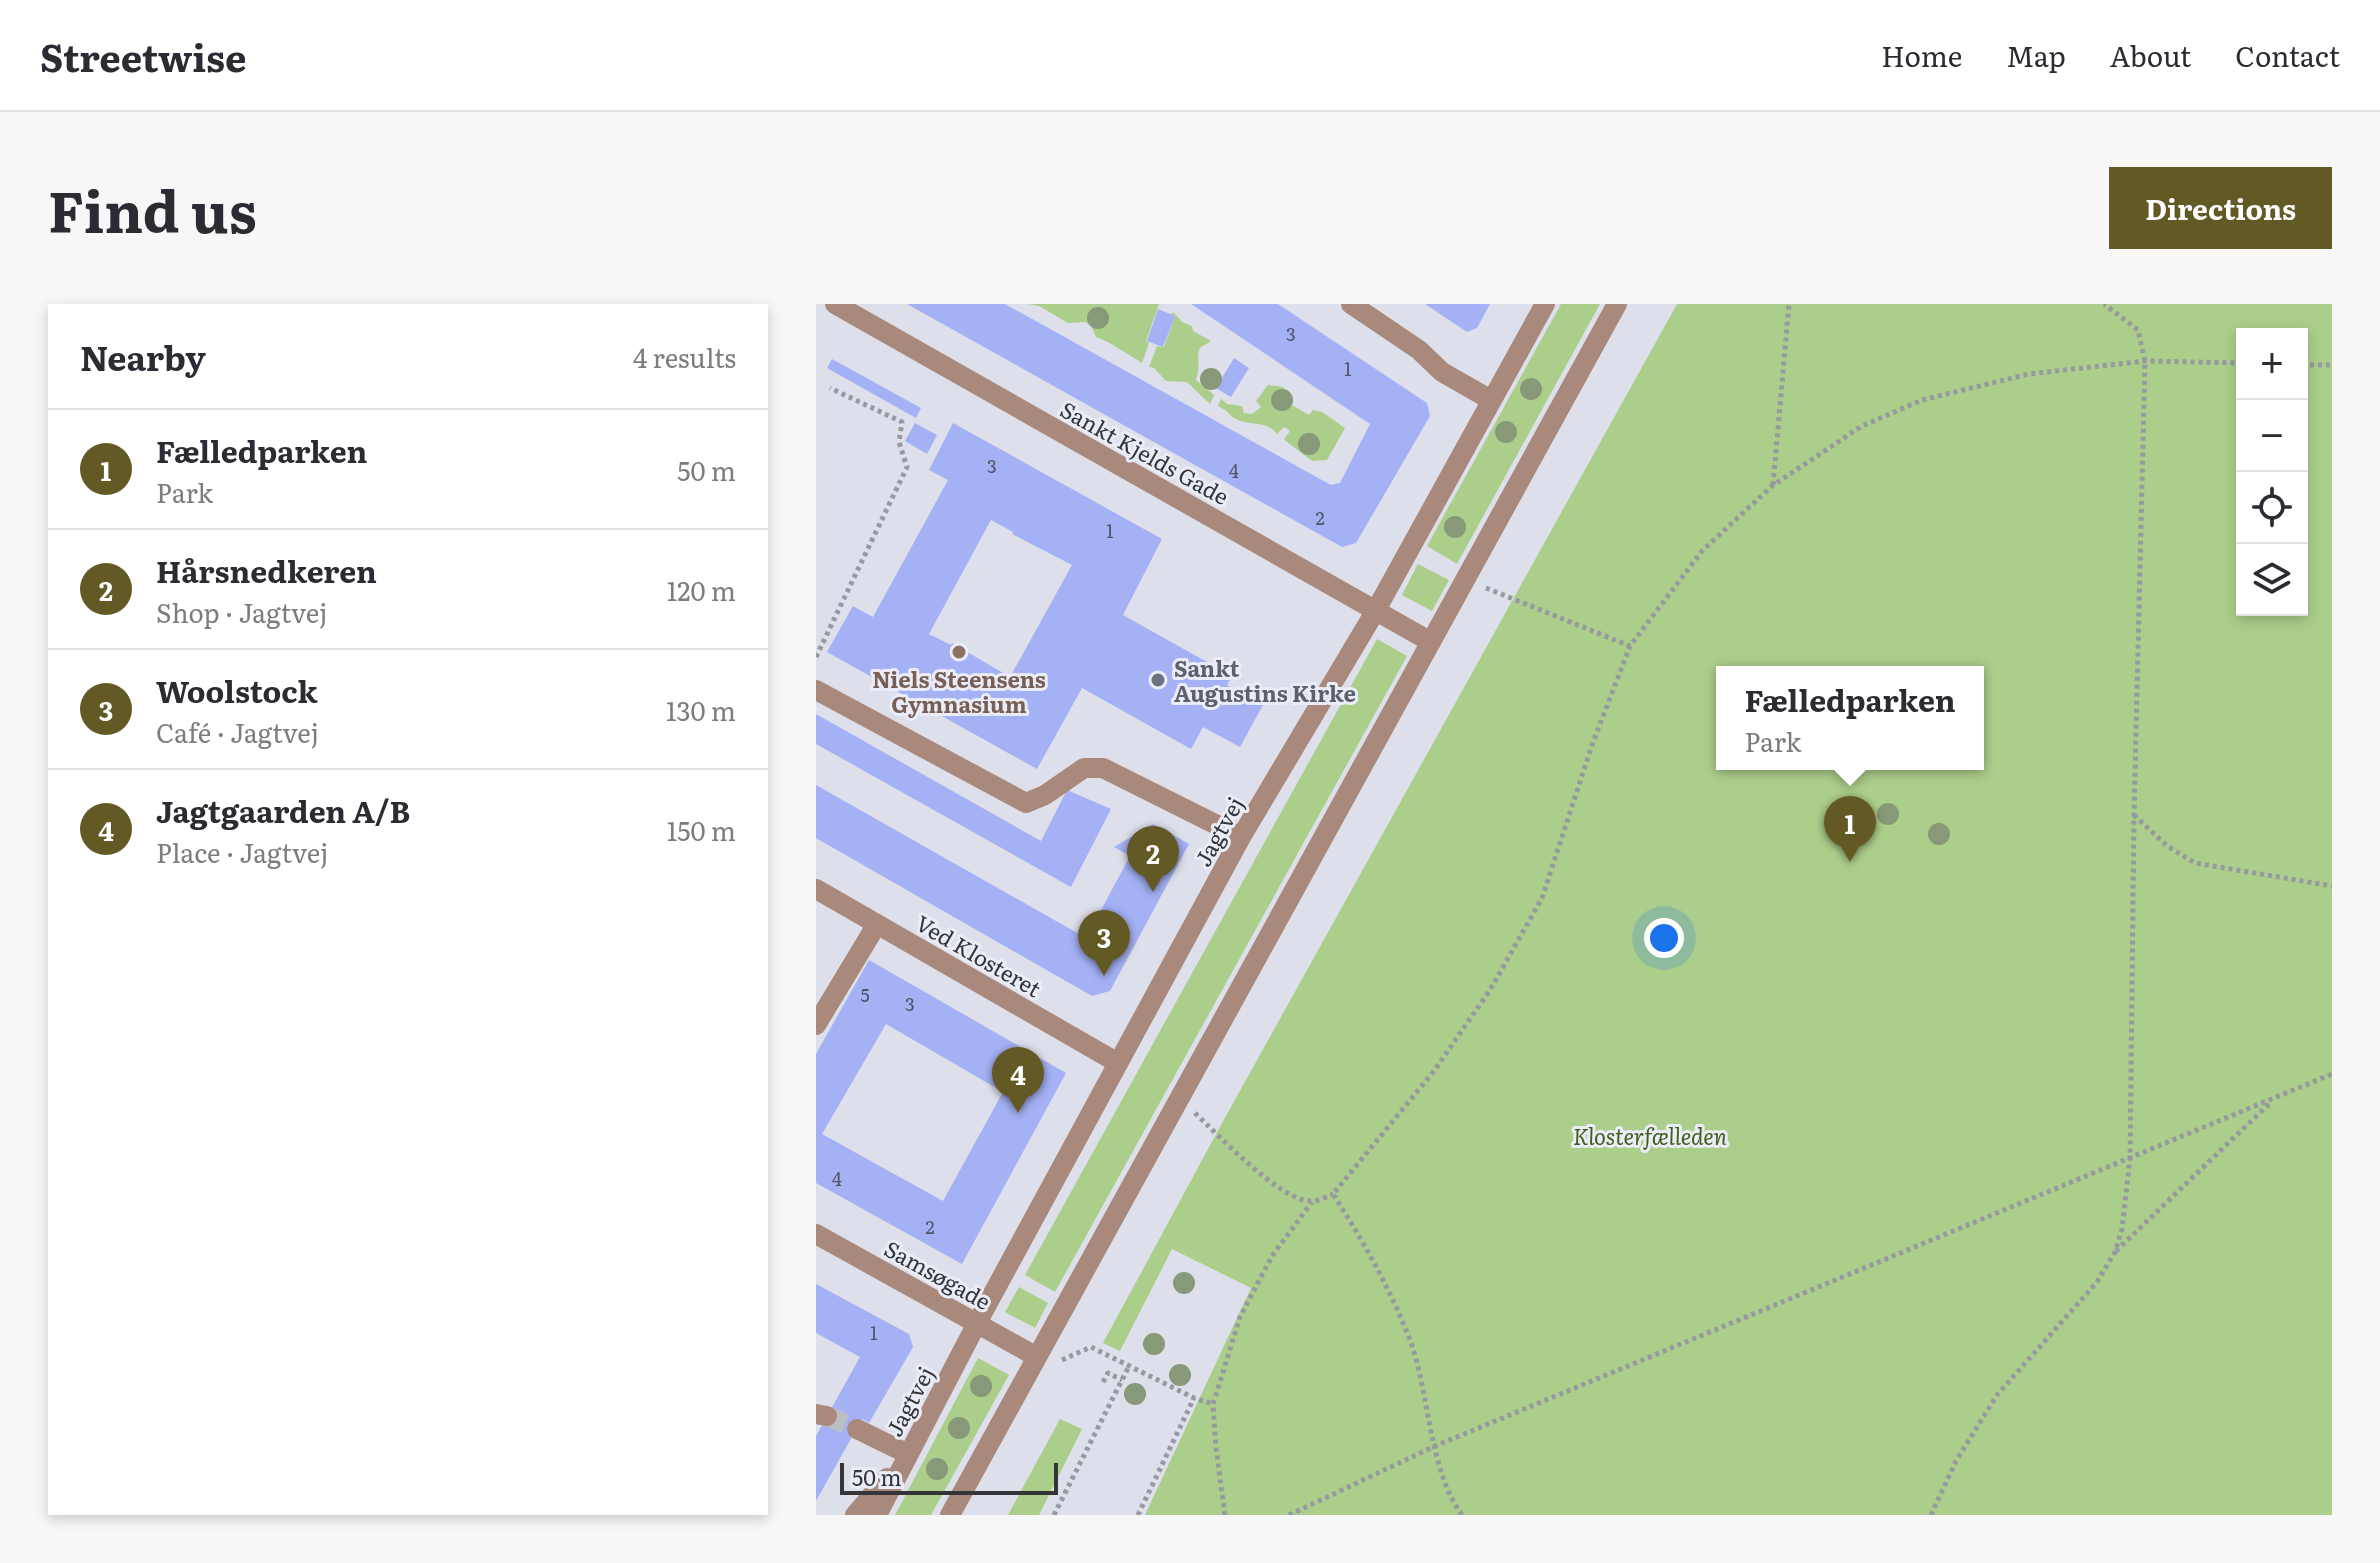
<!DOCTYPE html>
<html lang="en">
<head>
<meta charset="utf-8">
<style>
	:root { --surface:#fff; --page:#f7f7f7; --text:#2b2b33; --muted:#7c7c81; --line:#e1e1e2; --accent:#635925 }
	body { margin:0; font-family:Literata,serif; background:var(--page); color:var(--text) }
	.controls { position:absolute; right:24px; top:24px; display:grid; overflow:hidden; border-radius:0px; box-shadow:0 4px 12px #0003 }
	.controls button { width:72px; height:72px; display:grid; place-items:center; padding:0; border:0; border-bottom:2px solid var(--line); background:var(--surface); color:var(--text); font:40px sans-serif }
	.scale { position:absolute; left:24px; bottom:20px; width:218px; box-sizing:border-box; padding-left:8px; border:4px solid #343539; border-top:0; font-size:22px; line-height:28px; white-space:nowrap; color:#343539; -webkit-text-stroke:6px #eaedf7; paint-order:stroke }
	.you { position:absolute; left:848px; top:634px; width:28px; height:28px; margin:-20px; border:6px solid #fff; border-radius:50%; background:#1a73e8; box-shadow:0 0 0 12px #1a73e833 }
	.badge { display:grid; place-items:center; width:52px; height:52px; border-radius:50%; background:var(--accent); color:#fff; font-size:26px; font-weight:700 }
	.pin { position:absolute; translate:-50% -66px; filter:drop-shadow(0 2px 4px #0008) }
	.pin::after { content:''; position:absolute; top:42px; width:28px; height:24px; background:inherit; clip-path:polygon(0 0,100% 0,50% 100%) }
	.popup { position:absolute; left:900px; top:362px; width:268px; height:104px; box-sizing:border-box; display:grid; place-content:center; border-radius:0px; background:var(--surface); filter:drop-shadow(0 2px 6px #0005); font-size:26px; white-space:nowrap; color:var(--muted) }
	.popup b { font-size:30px; color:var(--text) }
	.popup::after { content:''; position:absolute; left:50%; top:100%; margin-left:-16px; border:16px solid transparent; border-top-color:var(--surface) }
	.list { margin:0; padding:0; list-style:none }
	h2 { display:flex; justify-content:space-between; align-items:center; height:104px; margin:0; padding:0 32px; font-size:34px }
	h2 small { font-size:26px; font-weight:400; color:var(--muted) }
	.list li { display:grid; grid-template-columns:52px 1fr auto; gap:24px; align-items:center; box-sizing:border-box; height:120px; padding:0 32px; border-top:2px solid var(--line) }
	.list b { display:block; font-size:30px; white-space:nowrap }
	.list p { margin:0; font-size:26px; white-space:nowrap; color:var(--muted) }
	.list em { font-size:26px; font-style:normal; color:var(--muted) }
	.icon { flex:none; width:44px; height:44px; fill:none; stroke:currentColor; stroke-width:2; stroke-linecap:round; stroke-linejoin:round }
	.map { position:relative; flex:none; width:1516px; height:1211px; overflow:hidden; border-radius:0px }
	header { display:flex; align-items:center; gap:48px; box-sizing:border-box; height:112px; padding:0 40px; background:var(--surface); border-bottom:2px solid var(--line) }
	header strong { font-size:38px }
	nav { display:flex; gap:44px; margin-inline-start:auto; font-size:28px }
	.intro { display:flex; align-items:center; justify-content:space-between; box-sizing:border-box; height:192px; padding:0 48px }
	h1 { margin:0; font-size:56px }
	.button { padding:20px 36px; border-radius:0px; background:var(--accent); color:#fff; font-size:28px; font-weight:700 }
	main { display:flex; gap:48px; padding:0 48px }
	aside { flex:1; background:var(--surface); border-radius:0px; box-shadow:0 4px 12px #0003 }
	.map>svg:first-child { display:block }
	.green { fill:#acce8b; fill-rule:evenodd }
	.building { fill:#a5b1f5; fill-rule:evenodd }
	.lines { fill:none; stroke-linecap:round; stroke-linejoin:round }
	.minor-tunnel { stroke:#bbbdc7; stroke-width:20; stroke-dasharray:20 10; stroke-linecap:butt }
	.path { stroke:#9799a1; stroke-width:5; stroke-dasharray:4 4; stroke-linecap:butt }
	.minor { stroke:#a9897b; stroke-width:20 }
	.tree { fill:#879978 }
	.education-dot { fill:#8d6e63; stroke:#eaedf7; stroke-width:3 }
	.worship-dot { fill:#6b7280; stroke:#eaedf7; stroke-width:3 }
	.labels { text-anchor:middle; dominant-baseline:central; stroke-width:6; stroke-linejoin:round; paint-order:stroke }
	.number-label { font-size:18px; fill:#505468 }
	.street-label { font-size:22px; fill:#343539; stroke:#eaedf7 }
	.worship-label { font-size:22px; font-weight:bold; fill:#5b616d; stroke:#eaedf7; text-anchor:start }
	.education-label { font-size:22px; font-weight:bold; fill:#785e54; stroke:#eaedf7 }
	.park-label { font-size:22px; font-style:italic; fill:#415f1a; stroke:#eaedf7 }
</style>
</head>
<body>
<header>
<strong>Streetwise</strong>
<nav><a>Home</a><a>Map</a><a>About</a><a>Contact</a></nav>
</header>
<div class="intro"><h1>Find us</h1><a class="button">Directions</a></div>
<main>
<aside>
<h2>Nearby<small>4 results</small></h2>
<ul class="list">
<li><span class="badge">1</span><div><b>Fælledparken</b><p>Park</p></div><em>50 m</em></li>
<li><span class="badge">2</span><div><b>Hårsnedkeren</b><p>Shop · Jagtvej</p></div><em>120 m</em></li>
<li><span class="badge">3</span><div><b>Woolstock</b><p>Café · Jagtvej</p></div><em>130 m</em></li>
<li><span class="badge">4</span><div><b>Jagtgaarden A/B</b><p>Place · Jagtvej</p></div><em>150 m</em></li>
</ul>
</aside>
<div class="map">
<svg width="1516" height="1211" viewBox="0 0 1516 1211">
	<rect width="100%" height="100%" fill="#dddfea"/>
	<g class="green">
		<path d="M 212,0 L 343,0 L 330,37 L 333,39 L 326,59 L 292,38 L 280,33 L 275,22 L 269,18 L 252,19 L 223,2 Z"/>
		<path d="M 745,0 L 784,0 L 641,260 L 611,242 Z"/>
		<path d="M 861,0 L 1516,0 L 1516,1211 L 329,1211 L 435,984 L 356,945 L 304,1047 L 287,1039 L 411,810 ZM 1426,30 L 1486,30 L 1486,306 L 1426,306 ZM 906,368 L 1162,368 L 1162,460 L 906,460 Z"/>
		<path d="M 354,9 L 358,9 L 366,18 L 376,22 L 377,27 L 395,37 C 392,40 387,41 384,44 C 380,48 385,65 380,76 L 398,91 L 394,100 L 371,78 L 350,77 L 338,64 L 333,63 L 341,42 L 348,43 L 359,12 Z"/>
		<path d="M 452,81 L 467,83 L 472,89 L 467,96 L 493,111 L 497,106 L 506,108 L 529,124 L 511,156 L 496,157 L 471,138 L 468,135 L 474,127 L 468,123 L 461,130 C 449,115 433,123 418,114 C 412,109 409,105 402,102 L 405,95 L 411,100 L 426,102 L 428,109 L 436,110 L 445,103 L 440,97 Z"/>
		<path d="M 602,260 L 633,276 L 616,307 L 586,291 Z"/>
		<path d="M 561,335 L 591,352 L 239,988 L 209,971 Z"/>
		<path d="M 203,983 L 232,999 L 219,1024 L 189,1008 Z"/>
		<path d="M 162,1054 L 193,1071 L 115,1211 L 79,1211 Z"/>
		<path d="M 244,1115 L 266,1125 L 223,1211 L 192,1211 Z"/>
	</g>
	<g class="building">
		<path d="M 91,0 L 189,0 L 515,181 L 524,179 L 554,120 L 375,0 L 462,0 L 611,99 L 614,112 L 540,239 L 526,243 Z"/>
		<path d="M 609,0 L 674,0 L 661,24 L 651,28 Z"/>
		<path d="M 342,5 L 359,12 L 347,43 L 331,37 Z"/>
		<path d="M 418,54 L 433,64 L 415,93 L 400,84 Z"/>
		<path d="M 16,55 L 105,104 L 100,114 L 11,64 Z"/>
		<path d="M 99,119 L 121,131 L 111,150 L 89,137 Z"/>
		<path d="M 137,119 L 346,235 L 307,311 L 416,372 L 411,381 L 447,401 L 424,443 L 387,423 L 375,445 L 266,384 L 221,465 L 11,348 L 37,302 L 57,313 L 132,176 L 113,166 ZM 175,216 L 197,228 L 196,230 L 256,261 L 194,373 L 136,339 L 135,341 L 113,330 Z"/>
		<path d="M 0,410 L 225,537 L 251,486 L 295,505 L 255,583 L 0,440 Z"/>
		<path d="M 0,481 L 270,634 L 314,552 L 298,543 L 337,520 L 373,540 L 294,687 L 276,692 L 0,534 Z"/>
		<path d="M 53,656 L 250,769 L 146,960 L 0,879 L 0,750 ZM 70,720 L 187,788 L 127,897 L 6,830 Z"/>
		<path d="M 0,980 L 93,1030 L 97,1043 L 53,1119 L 46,1115 L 0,1197 L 0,1132 L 44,1053 L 0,1029 Z"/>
	</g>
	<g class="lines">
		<path class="minor-tunnel" d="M 11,1112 L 41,1125"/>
		<g class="path">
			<path d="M 1486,61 L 1516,61"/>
			<path d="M 957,181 L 973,0"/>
			<path d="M 670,284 L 814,342"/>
			<path d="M 0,353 L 91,163 L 83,138 L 86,118 L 14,84"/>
			<path d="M 1318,511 L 1351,542 L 1379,559 L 1516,582"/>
			<path d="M 379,809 C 402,831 463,895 493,897 C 501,898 510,893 517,890"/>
			<path d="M 1300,947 L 1454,799"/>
			<path d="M 246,1056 L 275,1043 L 378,1094 L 397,1100"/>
			<path d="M 287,1078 L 292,1069 L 306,1076"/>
			<path d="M 238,1211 L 313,1062"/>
			<path d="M 322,1211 L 378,1094"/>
			<path d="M 409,1211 L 400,1144 L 397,1100 L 424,1013 L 456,952 L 496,898"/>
			<path d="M 473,1211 L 619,1142 L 1516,770"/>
			<path d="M 646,1211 C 612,1164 614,1090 594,1036 C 574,984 547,937 517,890 L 618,767 L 674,686 L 726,594 L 776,441 L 814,342 L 886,247 L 956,182 L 1046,122 L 1106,96 L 1213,70 L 1329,57 L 1426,59"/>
			<path d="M 1115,1211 L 1140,1157 L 1181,1091 L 1281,978 L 1299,948 L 1306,925 L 1314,855 L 1318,511 L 1329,57 L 1322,26 L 1288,0"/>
		</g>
		<g class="minor">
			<path d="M 19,0 L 615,338"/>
			<path d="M 535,0 L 603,46 L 626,68 L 675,96"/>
			<path d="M 0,386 L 210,499 L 229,491 L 268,464 L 287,464 L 425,533"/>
			<path d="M 0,585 L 302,759"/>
			<path d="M 0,721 L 61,620"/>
			<path d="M 0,930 L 221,1053"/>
			<path d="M 0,1110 L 11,1112"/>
			<path d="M 41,1125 L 92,1150"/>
			<path d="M 39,1211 L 71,1174"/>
			<path d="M 61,1211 L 161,1019 L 425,533 L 560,306 L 729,0"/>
			<path d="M 134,1211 L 801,0"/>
		</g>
	</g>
	<g class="tree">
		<circle cx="282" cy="14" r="11"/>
		<circle cx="395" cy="75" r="11"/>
		<circle cx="715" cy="85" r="11"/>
		<circle cx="466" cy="96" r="11"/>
		<circle cx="690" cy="128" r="11"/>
		<circle cx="493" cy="140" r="11"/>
		<circle cx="639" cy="223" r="11"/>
		<circle cx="1072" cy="510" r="11"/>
		<circle cx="1123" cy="530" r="11"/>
		<circle cx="368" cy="979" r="11"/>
		<circle cx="338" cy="1040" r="11"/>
		<circle cx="364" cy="1071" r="11"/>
		<circle cx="165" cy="1082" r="11"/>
		<circle cx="319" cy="1090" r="11"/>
		<circle cx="143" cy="1124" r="11"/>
		<circle cx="121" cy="1165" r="11"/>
	</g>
	<circle class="education-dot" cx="143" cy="348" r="8"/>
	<circle class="worship-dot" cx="342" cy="376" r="8"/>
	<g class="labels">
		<g class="number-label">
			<text x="475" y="29">3</text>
			<text x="532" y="64">1</text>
			<text x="176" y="161">3</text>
			<text x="418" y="166">4</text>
			<text x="504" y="213">2</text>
			<text x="294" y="226">1</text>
			<text x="49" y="690">5</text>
			<text x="94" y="699">3</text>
			<text x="21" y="874">4</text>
			<text x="114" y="922">2</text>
			<text x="58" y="1028">1</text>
		</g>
		<g class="street-label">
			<text transform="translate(329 148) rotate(29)">Sankt Kjelds Gade</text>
			<text transform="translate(402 527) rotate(-61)">Jagtvej</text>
			<text transform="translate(163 651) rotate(30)">Ved Klosteret</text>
			<text transform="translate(122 970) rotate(29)">Samsøgade</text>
			<text transform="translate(93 1097) rotate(-62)">Jagtvej</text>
		</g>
		<g class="worship-label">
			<text x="358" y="363">Sankt<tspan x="358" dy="25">Augustins Kirke</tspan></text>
		</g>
		<g class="education-label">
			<text x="143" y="374">Niels Steensens<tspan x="143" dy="25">Gymnasium</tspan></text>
		</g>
		<g class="park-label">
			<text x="834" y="831">Klosterfælleden</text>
		</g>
	</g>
</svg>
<div class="controls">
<button>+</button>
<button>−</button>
<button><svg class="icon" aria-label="locate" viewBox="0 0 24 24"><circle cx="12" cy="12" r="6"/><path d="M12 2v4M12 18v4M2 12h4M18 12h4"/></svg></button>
<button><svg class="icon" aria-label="layers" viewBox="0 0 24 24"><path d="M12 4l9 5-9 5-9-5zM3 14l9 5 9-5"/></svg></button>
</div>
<div class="scale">50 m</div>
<div class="you"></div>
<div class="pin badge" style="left:1034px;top:558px">1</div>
<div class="popup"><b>Fælledparken</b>Park</div>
<div class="pin badge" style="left:337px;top:588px">2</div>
<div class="pin badge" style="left:288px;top:672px">3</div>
<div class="pin badge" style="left:202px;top:809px">4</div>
</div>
</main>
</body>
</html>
